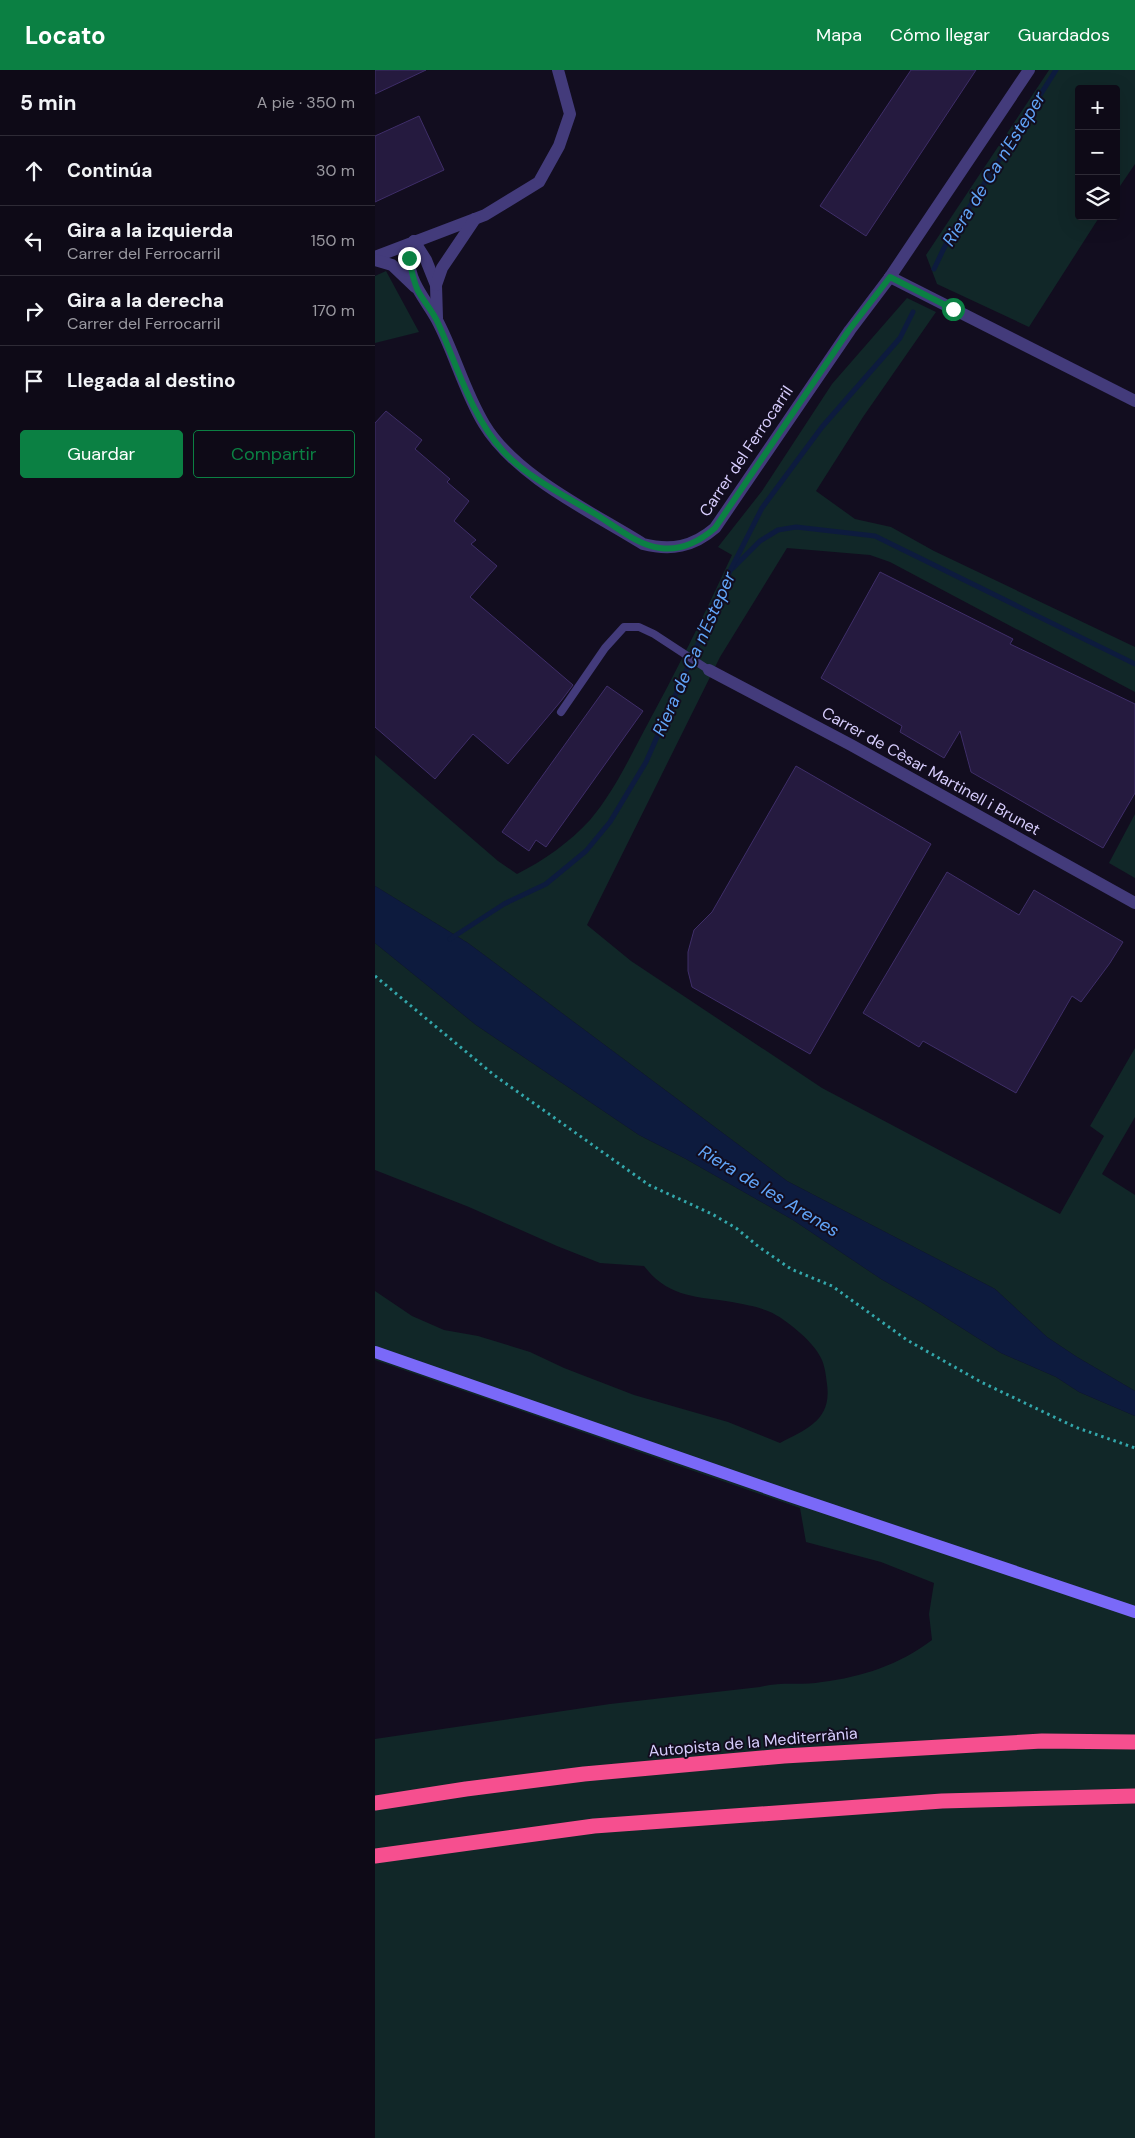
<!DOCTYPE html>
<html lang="es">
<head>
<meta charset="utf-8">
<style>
	:root { --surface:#0e0a17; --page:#171320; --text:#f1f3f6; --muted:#9b9aa1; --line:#2e2b36; --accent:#0b8043 }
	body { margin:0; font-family:"DM Sans",sans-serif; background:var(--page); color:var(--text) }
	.controls { position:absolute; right:15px; top:15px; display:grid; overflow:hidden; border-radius:5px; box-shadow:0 5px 20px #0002 }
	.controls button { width:45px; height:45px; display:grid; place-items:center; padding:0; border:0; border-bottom:1px solid var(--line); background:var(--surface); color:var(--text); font:25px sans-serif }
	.stop { position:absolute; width:15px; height:15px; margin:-11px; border:4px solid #0b8043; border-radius:50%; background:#fff }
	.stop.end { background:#0b8043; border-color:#fff; box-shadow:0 1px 5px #0008 }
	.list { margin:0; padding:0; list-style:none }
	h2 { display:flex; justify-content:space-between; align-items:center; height:65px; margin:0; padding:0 20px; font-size:21px }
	h2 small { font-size:16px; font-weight:400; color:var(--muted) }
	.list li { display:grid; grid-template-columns:32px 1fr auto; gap:15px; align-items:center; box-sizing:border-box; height:70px; padding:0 20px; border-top:1px solid var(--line) }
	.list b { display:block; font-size:19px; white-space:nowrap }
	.list p { margin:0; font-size:16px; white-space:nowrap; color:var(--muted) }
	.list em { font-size:16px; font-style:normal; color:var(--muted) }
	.actions { display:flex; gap:10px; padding:15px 20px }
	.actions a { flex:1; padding:11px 0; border:1px solid var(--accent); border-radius:5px; text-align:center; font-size:18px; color:var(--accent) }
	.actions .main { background:var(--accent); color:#fff }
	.icon { flex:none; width:28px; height:28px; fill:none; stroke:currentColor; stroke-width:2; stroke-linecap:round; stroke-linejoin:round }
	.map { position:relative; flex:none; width:760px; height:2068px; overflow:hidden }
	header { display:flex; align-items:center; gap:30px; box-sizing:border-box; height:70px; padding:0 25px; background:var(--accent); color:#fff }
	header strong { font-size:24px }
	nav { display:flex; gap:28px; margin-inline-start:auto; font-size:18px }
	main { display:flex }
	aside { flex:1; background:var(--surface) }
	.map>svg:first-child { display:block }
	.green { fill:#112728 }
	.water { fill:#0d1b3e }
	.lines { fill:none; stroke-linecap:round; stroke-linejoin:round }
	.stream { stroke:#0d1b3e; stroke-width:5 }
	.building { fill:#251a3f; stroke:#3f2e69 }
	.path { stroke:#33a7ab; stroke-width:3; stroke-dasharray:2.5 4; stroke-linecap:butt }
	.lane { stroke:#433b7b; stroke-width:8 }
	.street { stroke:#433b7b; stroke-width:12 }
	.secondary { stroke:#7a69f8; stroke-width:12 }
	.highway { stroke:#f64f8f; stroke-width:15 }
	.route { stroke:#0b8043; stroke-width:6 }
	.labels { text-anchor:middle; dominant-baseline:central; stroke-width:4; stroke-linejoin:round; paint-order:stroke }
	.street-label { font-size:16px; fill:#d7cdfd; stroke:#120d1f }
	.water-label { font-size:18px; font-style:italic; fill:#61a4f7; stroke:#120d1f }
</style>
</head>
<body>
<header>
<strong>Locato</strong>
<nav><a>Mapa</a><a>Cómo llegar</a><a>Guardados</a></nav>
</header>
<main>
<aside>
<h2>5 min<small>A pie · 350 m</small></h2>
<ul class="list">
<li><svg class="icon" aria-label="ahead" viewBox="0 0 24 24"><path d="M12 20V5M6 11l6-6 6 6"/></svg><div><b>Continúa</b></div><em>30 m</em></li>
<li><svg class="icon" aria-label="left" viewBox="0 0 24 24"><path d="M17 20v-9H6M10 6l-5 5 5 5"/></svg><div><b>Gira a la izquierda</b><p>Carrer del Ferrocarril</p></div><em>150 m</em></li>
<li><svg class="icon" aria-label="right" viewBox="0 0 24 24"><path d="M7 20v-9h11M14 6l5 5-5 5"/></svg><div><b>Gira a la derecha</b><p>Carrer del Ferrocarril</p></div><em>170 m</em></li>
<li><svg class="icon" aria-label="arrive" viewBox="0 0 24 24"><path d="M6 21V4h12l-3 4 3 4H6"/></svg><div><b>Llegada al destino</b></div></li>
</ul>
<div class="actions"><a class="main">Guardar</a><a>Compartir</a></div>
</aside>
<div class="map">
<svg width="760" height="2068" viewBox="0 0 760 2068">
	<rect width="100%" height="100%" fill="#120d1f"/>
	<g class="green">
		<path d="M 674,0 L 760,0 L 760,94 L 741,122 L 741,19 L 704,19 L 704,146 L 725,146 L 654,257 L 562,214 L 551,185 Z"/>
		<path d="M 11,201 L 44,262 L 0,273 L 0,206 Z"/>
		<path d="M 532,228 L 561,242 L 488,347 L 441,421 L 480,449 L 516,457 L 559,481 L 760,577 L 760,622 L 515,492 L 495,485 L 412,478 L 345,587 L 212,855 L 256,891 L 447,1018 L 685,1144 L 729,1066 L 715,1056 L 760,978 L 760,1047 L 727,1104 L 760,1125 L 760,1321 L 702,1287 L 672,1267 L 620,1219 L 412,1111 L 93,873 L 0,816 L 0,685 L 123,791 L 142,804 C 168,791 195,772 215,750 C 238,723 254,689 270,659 C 301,602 330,544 357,485 L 343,477 L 387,421 L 457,314 Z"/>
		<path d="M 760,744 L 760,808 L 734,793 Z"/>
		<path d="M 0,873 L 101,955 L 264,1065 L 311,1089 L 418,1150 L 506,1209 L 546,1232 L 626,1283 L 681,1307 L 704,1322 L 760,1346 L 760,2068 L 0,2068 L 0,1669 L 235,1634 L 385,1617 C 408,1611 425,1616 447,1612 C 487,1607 524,1595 557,1570 L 554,1544 L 559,1513 L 506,1492 L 431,1472 L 425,1438 L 0,1290 L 0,1221 L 37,1246 L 69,1260 L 103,1266 L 155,1282 L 189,1298 L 259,1325 L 353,1352 L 405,1373 C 432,1359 457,1350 452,1314 C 451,1306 450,1296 446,1288 C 439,1272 407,1245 390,1240 C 380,1236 367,1234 357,1232 C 320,1226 294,1228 269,1196 L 225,1193 L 182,1176 L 94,1137 L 0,1100 Z"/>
	</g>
	<path class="water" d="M 0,816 L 93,873 L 412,1111 L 620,1219 L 672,1267 L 702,1287 L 760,1321 L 760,1346 L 704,1322 L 681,1307 L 626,1283 L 546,1232 L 506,1209 L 418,1150 L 311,1089 L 264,1065 L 101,955 L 0,873 Z"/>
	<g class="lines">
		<g class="stream">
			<path d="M 559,199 L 571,174 L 681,0"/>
			<path d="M 358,498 L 385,471 L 403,460 L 421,457 L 500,466 L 760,594"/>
			<path d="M 75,869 L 129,834 L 171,814 L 211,781 L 235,752 L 271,692 L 355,501 L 387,438 L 447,357 L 525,268 L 538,242"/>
		</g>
	</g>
	<g class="building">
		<path d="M 0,0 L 51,0 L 0,24 Z"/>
		<path d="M 536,0 L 601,0 L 491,166 L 445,136 Z"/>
		<path d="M 44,46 L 69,100 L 0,132 L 0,66 Z"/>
		<path d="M 11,341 L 47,370 L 40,379 L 75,409 L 72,412 L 94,431 L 79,451 L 101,470 L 96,474 L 122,496 L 95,527 L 198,615 L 186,631 L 133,694 L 98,664 L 60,709 L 0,657 L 0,353 Z"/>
		<path d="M 505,502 L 638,569 L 635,574 L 760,634 L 760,723 L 728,778 L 596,702 L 585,661 L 569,688 L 525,662 L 527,656 L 446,608 Z"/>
		<path d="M 232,616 L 268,641 L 171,777 L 161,770 L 154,781 L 127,762 Z"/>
		<path d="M 421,696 L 556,774 L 435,984 L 317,917 L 313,901 L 313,882 L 319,860 L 337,842 Z"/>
		<path d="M 572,802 L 644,845 L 659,820 L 748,872 L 735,893 L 706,932 L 697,926 L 641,1023 L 548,971 L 544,977 L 488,943 Z"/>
	</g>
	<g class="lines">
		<path class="path" d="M 0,906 L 119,1005 L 274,1115 L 337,1144 L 361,1158 L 384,1177 L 416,1199 L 457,1216 L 532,1270 L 606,1312 L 700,1357 L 760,1378"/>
		<path class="lane" d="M 186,642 L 230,578 L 249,557 L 264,557 L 279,564 L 334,600"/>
		<g class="street">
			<path d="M 39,171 C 37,176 34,183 34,189 C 34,213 52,231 62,250 C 80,284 89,321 109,354 C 140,406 217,442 268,474 C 296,481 318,477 340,458 L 475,260 L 515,207 L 654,0"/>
			<path d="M 39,171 L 51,190 L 61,215 L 62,248"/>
			<path d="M 0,187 L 110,145 L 164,112 L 184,76 L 195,44 L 183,0"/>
			<path d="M 0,190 L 17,195 L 40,217"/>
			<path d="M 515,207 L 760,331"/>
			<path d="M 61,215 L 67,198 L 100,149"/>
			<path d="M 334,600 L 476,675 L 760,833"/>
		</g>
		<path class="secondary" d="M 0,1282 L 412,1425 L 760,1542"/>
		<g class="highway">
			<path d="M 0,1733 L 91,1719 L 209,1704 L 409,1686 L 667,1671 L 760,1672"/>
			<path d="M 0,1786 L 219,1756 L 567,1731 L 760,1726"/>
		</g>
	</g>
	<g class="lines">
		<path class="route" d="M 34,188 C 36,199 38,210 43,221 C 49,232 58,241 63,253 C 82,295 96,346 128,381 C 153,408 190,426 222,445 C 241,457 262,475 285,478 C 306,481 325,471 340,458 L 474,260 L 515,207 L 578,239"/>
	</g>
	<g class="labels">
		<g class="street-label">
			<text transform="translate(371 381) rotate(-56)">Carrer del Ferrocarril</text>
			<text transform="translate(556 701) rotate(29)">Carrer de Cèsar Martinell i Brunet</text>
			<text transform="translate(378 1672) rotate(-5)">Autopista de la Mediterrània</text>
		</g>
		<g class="water-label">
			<text transform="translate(619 99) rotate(-58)">Riera de Ca n'Esteper</text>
			<text transform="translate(319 584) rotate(-66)">Riera de Ca n'Esteper</text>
			<text transform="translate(394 1121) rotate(31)">Riera de les Arenes</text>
		</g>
	</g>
</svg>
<div class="controls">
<button>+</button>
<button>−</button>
<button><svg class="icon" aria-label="layers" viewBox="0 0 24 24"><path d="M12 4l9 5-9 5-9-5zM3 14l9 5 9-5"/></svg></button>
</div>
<div class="stop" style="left:578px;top:239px"></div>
<div class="stop end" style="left:34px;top:188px"></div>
</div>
</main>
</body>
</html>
